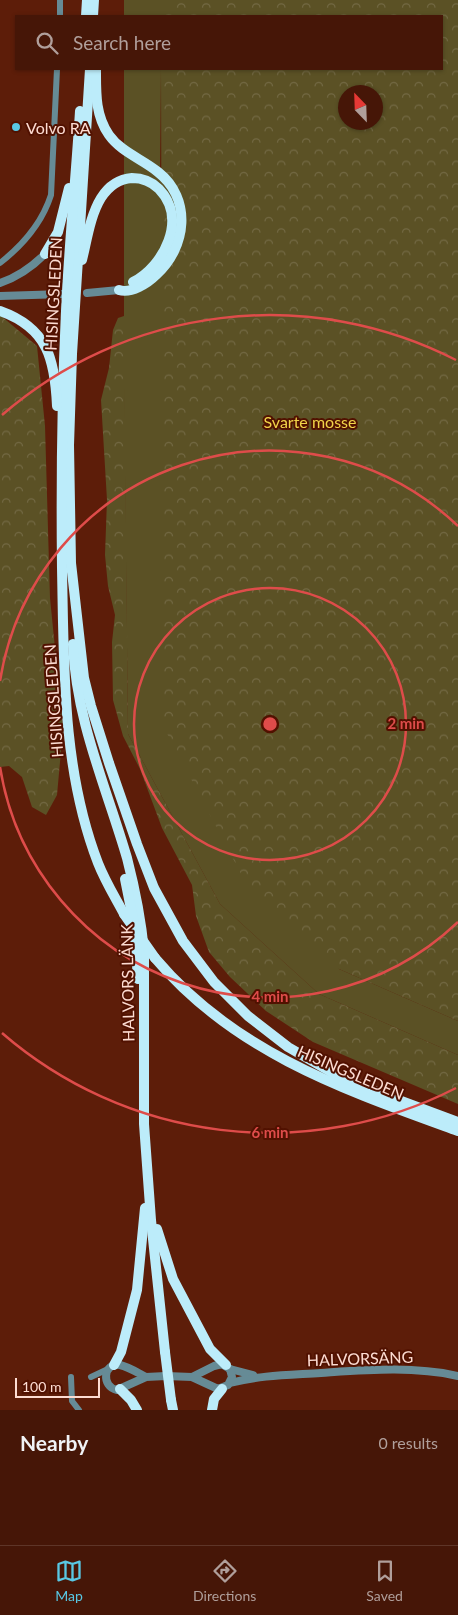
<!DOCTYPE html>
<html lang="en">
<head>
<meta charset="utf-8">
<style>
	:root { --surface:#461607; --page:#4d1f11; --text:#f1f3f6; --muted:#b09f9b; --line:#5e3528; --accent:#59c8e4 }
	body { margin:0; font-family:Lato,sans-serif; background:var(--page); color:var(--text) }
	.compass { position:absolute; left:338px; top:85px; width:45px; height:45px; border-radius:50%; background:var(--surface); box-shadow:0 1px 4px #0004; rotate:337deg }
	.scale { position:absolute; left:15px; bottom:12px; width:85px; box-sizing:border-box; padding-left:5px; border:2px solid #fddcd2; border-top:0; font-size:14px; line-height:18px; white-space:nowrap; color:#fddcd2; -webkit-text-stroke:4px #511100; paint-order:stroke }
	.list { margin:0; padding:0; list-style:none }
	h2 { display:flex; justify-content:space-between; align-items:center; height:65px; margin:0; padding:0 20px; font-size:21px }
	h2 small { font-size:16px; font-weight:400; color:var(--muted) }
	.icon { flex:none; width:28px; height:28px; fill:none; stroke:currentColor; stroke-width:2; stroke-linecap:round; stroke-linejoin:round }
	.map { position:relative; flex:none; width:458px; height:1410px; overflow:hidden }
	.search { position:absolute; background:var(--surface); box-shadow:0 1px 4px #0004; left:15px; right:15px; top:15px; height:55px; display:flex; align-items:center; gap:12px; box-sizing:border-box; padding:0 18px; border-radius:0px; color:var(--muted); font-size:19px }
	.sheet { height:135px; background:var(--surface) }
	nav { display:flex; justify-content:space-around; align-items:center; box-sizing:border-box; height:70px; border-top:1px solid var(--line); background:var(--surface); font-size:14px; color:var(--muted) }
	nav a { display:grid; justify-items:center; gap:2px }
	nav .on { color:var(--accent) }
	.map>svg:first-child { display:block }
	.grass { fill:#5b5125 }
	.forest { fill:url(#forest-crowns); fill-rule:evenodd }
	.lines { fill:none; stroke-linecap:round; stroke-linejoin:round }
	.minor { stroke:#668b96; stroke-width:6 }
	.tertiary { stroke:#668b96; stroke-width:8 }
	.trunk { stroke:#bcecfa; stroke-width:10 }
	.trunk-bridge { stroke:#bcecfa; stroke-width:10 }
	.ring { fill:none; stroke:#de4c4a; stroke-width:2.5 }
	.poi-dot { fill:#59c8e4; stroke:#511100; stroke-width:2 }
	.labels { text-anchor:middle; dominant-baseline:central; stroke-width:4; stroke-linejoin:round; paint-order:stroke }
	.poi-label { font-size:16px; fill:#fddcd2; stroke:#511100; text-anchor:start }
	.street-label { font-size:16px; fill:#fddcd2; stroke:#511100 }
	.park-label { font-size:16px; fill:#f1d449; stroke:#511100 }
	.centre { fill:#de4c4a; stroke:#511100; stroke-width:2.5 }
	.ring-label { font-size:15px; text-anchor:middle; font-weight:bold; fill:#de4c4a; stroke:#511100; stroke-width:4; stroke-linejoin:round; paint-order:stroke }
</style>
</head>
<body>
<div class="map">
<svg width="458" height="1410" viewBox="0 0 458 1410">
	<defs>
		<pattern id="forest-crowns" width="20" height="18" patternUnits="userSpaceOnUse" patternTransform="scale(1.25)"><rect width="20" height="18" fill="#5b5125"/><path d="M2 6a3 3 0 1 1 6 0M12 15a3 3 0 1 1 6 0" fill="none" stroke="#736944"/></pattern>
	</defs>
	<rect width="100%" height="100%" fill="#5d1d09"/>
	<g class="grass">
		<rect x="124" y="0" width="37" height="16"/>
		<path d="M 124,69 L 161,69 L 160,174 L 339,969 L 458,1021 L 458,1055 L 319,994 L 220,904 L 128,734 L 124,388 Z"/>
	</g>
	<g class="forest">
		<path d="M 161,0 L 458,0 L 458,1021 L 339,969 L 248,887 L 163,726 L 161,69 L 442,69 L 442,16 L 161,16 ZM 346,92 L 376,92 L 376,122 L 346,122 Z"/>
		<path d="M 0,315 L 37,346 L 45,426 L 50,598 L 63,729 L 57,795 L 46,815 L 32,807 L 22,777 L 9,766 L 0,767 Z"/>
		<path d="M 124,316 L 128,734 L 220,904 L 319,994 L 458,1055 L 458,1104 L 313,1042 L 266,1011 L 230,977 L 209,952 L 196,916 L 192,885 L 162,828 L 140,769 L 123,736 L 113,700 L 112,642 L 115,615 L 108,586 L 105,555 L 107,500 L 101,400 L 109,368 L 113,330 L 118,318 Z"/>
	</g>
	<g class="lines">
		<g class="minor">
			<path d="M 60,16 L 60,0"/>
			<path d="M 0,263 C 23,245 42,223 51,195 L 57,69"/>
			<path d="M 71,1377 L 72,1401 L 79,1410"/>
			<path d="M 91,1377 L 108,1369"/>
		</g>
		<g class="tertiary">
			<path d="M 0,283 C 18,277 32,267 45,254"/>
			<path d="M 87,293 L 119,290"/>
			<path d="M 0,296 L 64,294"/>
			<path d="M 230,1369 L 253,1375"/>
			<path d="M 146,1377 C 138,1373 129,1367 120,1365 C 103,1362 101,1387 117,1390 L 146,1377 L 166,1376 L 192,1377 L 218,1389 L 228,1385 L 232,1377 L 230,1369 L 222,1364 L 214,1366 L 192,1377"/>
			<path d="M 230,1383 C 260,1375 291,1375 321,1373 C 367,1370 412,1366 458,1376"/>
		</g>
		<g class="trunk">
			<path d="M 86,16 L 87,0"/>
			<path d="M 93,16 L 94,0"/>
			<path d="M 90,69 L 72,354 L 69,445 L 71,563 L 84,678 L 91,706 L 109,763 L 137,844 L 154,888 L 183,941 L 214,982 L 248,1016 L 288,1047 L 338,1076 L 377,1092 L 458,1122"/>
			<path d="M 96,69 C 96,92 95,115 109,135 C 121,152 142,159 158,172 C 192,199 187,247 156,275 C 148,283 131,294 119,290"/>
			<path d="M 80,111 C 76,177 69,244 66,311 C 62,397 61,482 62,568 C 64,667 62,770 98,863 C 105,881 115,897 124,914"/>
			<path d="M 45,254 L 58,232 L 69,188"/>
			<path d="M 82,260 C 87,240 90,216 101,198 C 108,187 119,179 132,178 C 142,178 152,182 159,189 C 188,219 164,266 133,282"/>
			<path d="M 0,311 C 48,328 55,360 57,406"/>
			<path d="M 73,644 C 76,721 106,786 127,858 C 135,889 141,919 144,951 L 144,1124 L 151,1220 L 165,1352"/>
			<path d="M 125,879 L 134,924 L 138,979"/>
			<path d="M 155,958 C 235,1053 345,1090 458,1131"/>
			<path d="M 157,1229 L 173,1279 L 210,1349 L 226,1365"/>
			<path d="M 114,1365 L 121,1352 L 137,1290 L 145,1208"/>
			<path d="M 120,1389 L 131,1400 L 137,1410"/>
			<path d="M 171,1400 L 173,1410"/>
			<path d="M 212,1410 L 214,1399 L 222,1389"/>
		</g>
		<g class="trunk-bridge">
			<path d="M 124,914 L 155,958"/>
			<path d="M 165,1352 L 171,1400"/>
		</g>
	</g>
	<g class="ring">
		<circle cx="270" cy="724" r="136"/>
		<path d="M458 922A273 273 0 0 1 0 767M0 681A273 273 0 0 1 458 526"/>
		<path d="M456 1088A409 409 0 0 1 2 1033M2 415A409 409 0 0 1 456 360"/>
	</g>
	<circle class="poi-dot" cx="16" cy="127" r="5"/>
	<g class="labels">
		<g class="poi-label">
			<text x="26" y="127">Volvo RA</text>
		</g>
		<g class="street-label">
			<text transform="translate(53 294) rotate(-87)">HISINGSLEDEN</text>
			<text transform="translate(53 701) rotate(-94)">HISINGSLEDEN</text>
			<text transform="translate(127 983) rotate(-91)">HALVORS LÄNK</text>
			<text transform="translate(351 1072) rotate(23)">HISINGSLEDEN</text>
			<text transform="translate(360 1358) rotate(-2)">HALVORSÄNG</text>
		</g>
		<g class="park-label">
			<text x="310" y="421">Svarte mosse</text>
		</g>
	</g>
	<circle cx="270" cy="724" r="8" class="centre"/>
	<g class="ring-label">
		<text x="406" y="729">2 min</text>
		<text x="270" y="1002">4 min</text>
		<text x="270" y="1138">6 min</text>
	</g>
</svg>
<svg class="compass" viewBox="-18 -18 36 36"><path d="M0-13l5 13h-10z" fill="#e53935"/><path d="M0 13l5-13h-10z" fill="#b09f9b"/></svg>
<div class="scale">100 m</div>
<div class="search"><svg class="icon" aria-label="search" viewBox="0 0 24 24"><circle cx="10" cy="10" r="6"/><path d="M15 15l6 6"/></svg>Search here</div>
</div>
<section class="sheet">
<h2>Nearby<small>0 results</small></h2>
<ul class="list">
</ul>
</section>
<nav>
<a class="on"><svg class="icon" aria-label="map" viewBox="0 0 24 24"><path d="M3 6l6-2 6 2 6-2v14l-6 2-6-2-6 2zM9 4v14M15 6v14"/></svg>Map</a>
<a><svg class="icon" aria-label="directions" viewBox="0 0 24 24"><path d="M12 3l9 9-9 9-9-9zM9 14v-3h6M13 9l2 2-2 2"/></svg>Directions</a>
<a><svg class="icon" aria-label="saved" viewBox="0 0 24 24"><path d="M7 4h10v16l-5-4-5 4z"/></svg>Saved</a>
</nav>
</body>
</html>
